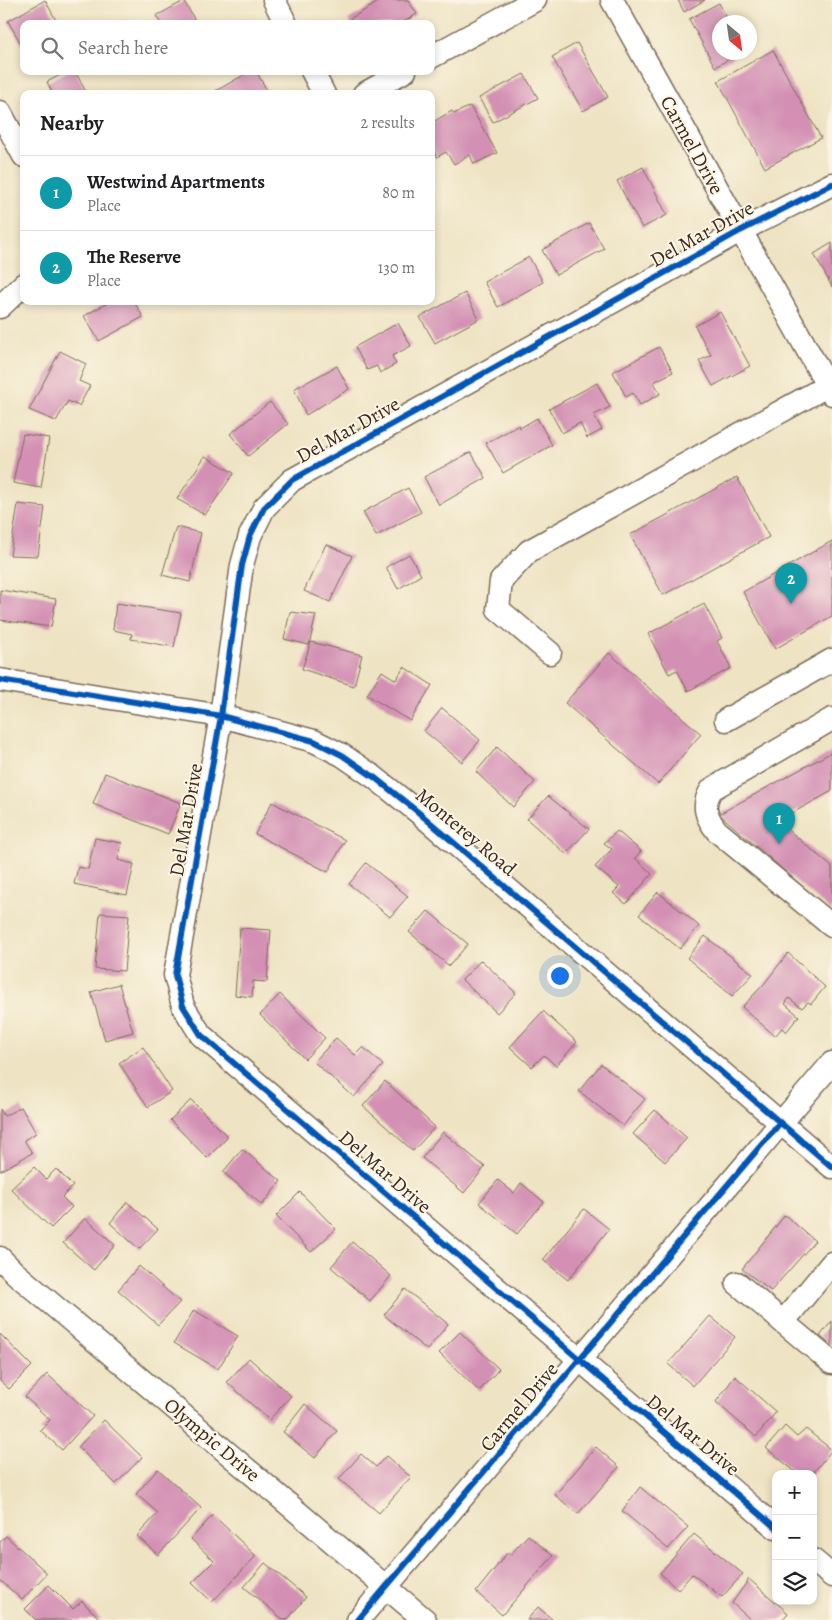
<!DOCTYPE html>
<html lang="en">
<head>
<meta charset="utf-8">
<style>
	:root { --surface:#fff; --page:#f2f2f2; --text:#202124; --muted:#757577; --line:#e0e0e0; --accent:#ea580c }
	body { margin:0; font-family:Alegreya,serif; background:var(--page); color:var(--text) }
	.controls { position:absolute; right:15px; bottom:15px; display:grid; overflow:hidden; border-radius:10px; box-shadow:0 2px 8px #0003 }
	.controls button { width:45px; height:45px; display:grid; place-items:center; padding:0; border:0; border-bottom:1px solid var(--line); background:var(--surface); color:var(--text); font:25px sans-serif }
	.compass { position:absolute; left:712px; top:15px; width:45px; height:45px; border-radius:50%; background:var(--surface); box-shadow:0 2px 8px #0003; rotate:151deg }
	.you { position:absolute; left:559px; top:975px; width:18px; height:18px; margin:-12px; border:4px solid #fff; border-radius:50%; background:#1a73e8; box-shadow:0 0 0 8px #1a73e833 }
	.badge { display:grid; place-items:center; width:32px; height:32px; border-radius:50%; background:var(--accent); color:#fff; font-size:16px; font-weight:700 }
	.pin { position:absolute; translate:-50% -41px; filter:drop-shadow(0 1px 2px #0008) }
	.pin::after { content:''; position:absolute; top:26px; width:18px; height:15px; background:inherit; clip-path:polygon(0 0,100% 0,50% 100%) }
	.list { margin:0; padding:0; list-style:none }
	h2 { display:flex; justify-content:space-between; align-items:center; height:65px; margin:0; padding:0 20px; font-size:21px }
	h2 small { font-size:16px; font-weight:400; color:var(--muted) }
	.list li { display:grid; grid-template-columns:32px 1fr auto; gap:15px; align-items:center; box-sizing:border-box; height:75px; padding:0 20px; border-top:1px solid var(--line) }
	.list b { display:block; font-size:19px; white-space:nowrap }
	.list p { margin:0; font-size:16px; white-space:nowrap; color:var(--muted) }
	.list em { font-size:16px; font-style:normal; color:var(--muted) }
	.icon { flex:none; width:28px; height:28px; fill:none; stroke:currentColor; stroke-width:2; stroke-linecap:round; stroke-linejoin:round }
	.map { position:relative; flex:none; width:832px; height:1620px; overflow:hidden }
	.search { position:absolute; background:var(--surface); box-shadow:0 2px 8px #0003; left:20px; top:20px; width:415px; height:55px; display:flex; align-items:center; gap:12px; box-sizing:border-box; padding:0 18px; border-radius:10px; color:var(--muted); font-size:19px }
	.panel { position:absolute; background:var(--surface); box-shadow:0 2px 8px #0003; left:20px; top:90px; width:415px; height:215px; border-radius:10px }
	.map>svg:first-child { display:block }
	.building { fill:#d390b4 }
	.lines { fill:none; stroke-linecap:round; stroke-linejoin:round }
	.minor-casing { stroke:#7a6b58; stroke-width:25 }
	.minor { stroke:#fff; stroke-width:22 }
	.cycleway-casing { stroke:#fcf5e5; stroke-width:9 }
	.cycleway { stroke:#0057b8; stroke-width:6 }
	.labels { text-anchor:middle; dominant-baseline:central; stroke-width:4; stroke-linejoin:round; paint-order:stroke }
	.street-label { font-size:20px; fill:#3b2a1e; stroke:#fcf5e5 }
</style>
</head>
<body>
<div class="map">
<svg width="832" height="1620" viewBox="0 0 832 1620">
	<rect width="100%" height="100%" fill="#fcf5e5"/>
	<filter id="ink" filterUnits="userSpaceOnUse"><feTurbulence type="fractalNoise" baseFrequency=".02" numOctaves="2"/><feDisplacementMap in="SourceGraphic" scale="10" xChannelSelector="R" yChannelSelector="G"/><feConvolveMatrix kernelMatrix="1 2 1 2 8 2 1 2 1" color-interpolation-filters="sRGB"/></filter>
	<filter id="wash" filterUnits="userSpaceOnUse"><feTurbulence type="fractalNoise" baseFrequency=".0096" numOctaves="4" result="noise"/><feDisplacementMap in="SourceGraphic" scale="20" xChannelSelector="R" yChannelSelector="G"/><feGaussianBlur stdDeviation="1.12" result="paint"/><feColorMatrix in="noise" values="0 0 0 0 0 0 0 0 0 0 0 0 0 0 0 0 0 1.4 0 .05"/><feComposite in="paint" operator="in"/></filter>
	<g filter="url(#wash)">
		<rect width="100%" height="100%" fill="#eee3c3"/>
		<g id="blocks">
			<g class="building">
				<path d="M 45,0 L 58,24 L 24,24 L 24,49 L 8,21 Z"/>
				<path d="M 382,0 L 408,0 L 417,14 L 400,24 L 351,24 L 348,20 Z"/>
				<path d="M 678,0 L 705,0 L 684,12 Z"/>
				<path d="M 184,1 L 197,24 L 161,24 L 156,16 Z"/>
				<path d="M 719,3 L 729,22 L 720,22 L 720,52 L 742,52 L 715,67 L 689,19 Z"/>
				<path d="M 577,43 L 608,97 L 583,111 L 552,57 Z"/>
				<path d="M 773,50 L 821,138 L 765,168 L 718,81 Z"/>
				<path d="M 68,71 L 75,71 L 87,94 L 53,94 L 47,82 Z"/>
				<path d="M 251,71 L 256,71 L 269,94 L 210,94 Z"/>
				<path d="M 524,74 L 538,98 L 493,122 L 479,98 Z"/>
				<path d="M 470,106 L 497,153 L 474,164 L 470,155 L 454,164 L 446,152 L 437,157 L 431,147 L 431,123 L 452,111 L 454,114 Z"/>
				<path d="M 643,167 L 667,215 L 642,228 L 617,181 Z"/>
				<path d="M 589,223 L 604,249 L 556,275 L 542,250 Z"/>
				<path d="M 832,243 L 832,287 L 814,254 Z"/>
				<path d="M 529,257 L 543,282 L 498,307 L 484,282 Z"/>
				<path d="M 465,293 L 479,319 L 435,343 L 420,317 Z"/>
				<path d="M 111,301 L 134,301 L 143,317 L 99,341 L 84,316 Z"/>
				<path d="M 720,312 L 750,366 L 713,386 L 699,361 L 711,355 L 695,326 Z"/>
				<path d="M 398,323 L 411,346 L 392,356 L 396,364 L 380,373 L 377,366 L 367,370 L 355,347 Z"/>
				<path d="M 659,347 L 673,372 L 654,382 L 660,394 L 640,405 L 633,393 L 626,397 L 613,372 Z"/>
				<path d="M 60,351 L 86,364 L 79,381 L 90,386 L 79,406 L 68,401 L 56,421 L 29,410 Z"/>
				<path d="M 337,366 L 349,389 L 306,415 L 294,389 Z"/>
				<path d="M 597,383 L 610,407 L 594,415 L 602,430 L 587,438 L 580,423 L 562,433 L 549,409 Z"/>
				<path d="M 270,402 L 288,424 L 248,456 L 230,434 Z"/>
				<path d="M 537,418 L 552,445 L 503,473 L 486,443 L 519,425 L 520,428 Z"/>
				<path d="M 23,434 L 49,438 L 41,488 L 13,483 Z"/>
				<path d="M 471,452 L 486,478 L 439,505 L 424,477 Z"/>
				<path d="M 205,456 L 234,473 L 205,515 L 177,499 Z"/>
				<path d="M 737,477 L 769,537 L 663,595 L 630,535 Z"/>
				<path d="M 408,488 L 421,512 L 376,536 L 363,512 Z"/>
				<path d="M 18,504 L 45,507 L 38,556 L 10,555 Z"/>
				<path d="M 176,527 L 201,533 L 190,582 L 162,575 Z"/>
				<path d="M 832,541 L 832,616 L 775,649 L 743,592 Z"/>
				<path d="M 326,544 L 352,556 L 330,602 L 304,591 Z"/>
				<path d="M 409,554 L 421,575 L 398,589 L 386,567 Z"/>
				<path d="M 0,590 L 56,599 L 51,627 L 0,620 Z"/>
				<path d="M 116,603 L 181,613 L 174,647 L 131,639 L 132,634 L 113,630 Z"/>
				<path d="M 704,604 L 722,638 L 717,641 L 731,668 L 688,691 L 677,670 L 669,674 L 648,634 Z"/>
				<path d="M 290,612 L 316,615 L 309,645 L 284,639 Z"/>
				<path d="M 311,642 L 362,655 L 354,686 L 302,669 Z"/>
				<path d="M 609,653 L 701,734 L 658,784 L 565,703 Z"/>
				<path d="M 404,667 L 432,685 L 410,721 L 367,695 L 382,671 L 396,680 Z"/>
				<path d="M 442,708 L 480,740 L 462,762 L 424,731 Z"/>
				<path d="M 497,747 L 535,782 L 513,807 L 476,772 Z"/>
				<path d="M 832,752 L 832,791 L 778,821 L 832,867 L 832,912 L 719,814 Z"/>
				<path d="M 105,773 L 181,803 L 168,834 L 93,804 Z"/>
				<path d="M 548,796 L 589,829 L 566,854 L 527,819 Z"/>
				<path d="M 272,802 L 345,840 L 328,872 L 255,834 Z"/>
				<path d="M 617,831 L 641,851 L 635,858 L 652,874 L 626,904 L 613,893 L 619,887 L 595,867 L 612,849 L 604,843 Z"/>
				<path d="M 95,838 L 122,843 L 118,860 L 134,864 L 127,895 L 74,884 L 78,867 L 88,869 Z"/>
				<path d="M 366,863 L 408,896 L 390,917 L 349,884 Z"/>
				<path d="M 658,892 L 699,926 L 680,949 L 639,915 Z"/>
				<path d="M 428,911 L 468,944 L 449,966 L 409,932 Z"/>
				<path d="M 100,913 L 129,915 L 124,971 L 95,969 Z"/>
				<path d="M 240,928 L 271,930 L 267,982 L 253,981 L 252,997 L 235,995 Z"/>
				<path d="M 705,936 L 753,974 L 732,996 L 687,958 Z"/>
				<path d="M 788,953 L 825,987 L 811,1004 L 808,1002 L 802,1008 L 789,998 L 785,1004 L 799,1016 L 786,1032 L 782,1028 L 775,1036 L 742,1007 L 764,984 Z"/>
				<path d="M 481,960 L 516,993 L 497,1013 L 462,980 Z"/>
				<path d="M 119,984 L 133,1032 L 105,1040 L 91,992 Z"/>
				<path d="M 280,994 L 325,1038 L 305,1059 L 260,1015 Z"/>
				<path d="M 543,1011 L 577,1042 L 556,1066 L 544,1055 L 532,1067 L 510,1047 Z"/>
				<path d="M 336,1038 L 355,1055 L 363,1047 L 383,1065 L 354,1097 L 314,1062 Z"/>
				<path d="M 143,1047 L 172,1091 L 148,1107 L 119,1063 Z"/>
				<path d="M 601,1064 L 645,1099 L 623,1126 L 579,1091 Z"/>
				<path d="M 385,1081 L 435,1127 L 413,1151 L 363,1106 Z"/>
				<path d="M 191,1100 L 228,1137 L 207,1158 L 170,1120 Z"/>
				<path d="M 21,1107 L 36,1133 L 24,1140 L 32,1153 L 0,1171 L 0,1109 L 4,1116 Z"/>
				<path d="M 655,1110 L 687,1138 L 665,1162 L 633,1134 Z"/>
				<path d="M 443,1132 L 485,1167 L 464,1193 L 422,1158 Z"/>
				<path d="M 242,1149 L 281,1181 L 262,1205 L 223,1172 Z"/>
				<path d="M 34,1167 L 46,1179 L 56,1169 L 73,1186 L 62,1197 L 72,1207 L 51,1228 L 11,1189 Z"/>
				<path d="M 498,1180 L 514,1193 L 521,1183 L 544,1202 L 517,1234 L 479,1203 Z"/>
				<path d="M 300,1192 L 336,1229 L 311,1252 L 276,1216 Z"/>
				<path d="M 127,1202 L 158,1229 L 139,1249 L 110,1223 Z"/>
				<path d="M 584,1209 L 609,1229 L 568,1280 L 543,1260 Z"/>
				<path d="M 785,1215 L 815,1241 L 771,1291 L 742,1269 Z"/>
				<path d="M 85,1218 L 115,1245 L 94,1270 L 63,1243 Z"/>
				<path d="M 352,1242 L 391,1276 L 370,1301 L 331,1267 Z"/>
				<path d="M 139,1266 L 180,1302 L 158,1325 L 118,1290 Z"/>
				<path d="M 405,1289 L 448,1324 L 427,1350 L 384,1315 Z"/>
				<path d="M 194,1310 L 238,1336 L 218,1369 L 174,1343 Z"/>
				<path d="M 710,1316 L 735,1337 L 693,1386 L 668,1364 Z"/>
				<path d="M 832,1321 L 832,1346 L 820,1336 Z"/>
				<path d="M 460,1332 L 499,1369 L 479,1391 L 439,1353 Z"/>
				<path d="M 0,1334 L 32,1366 L 9,1389 L 0,1381 Z"/>
				<path d="M 249,1358 L 291,1396 L 269,1420 L 227,1382 Z"/>
				<path d="M 47,1374 L 93,1416 L 62,1450 L 40,1430 L 50,1420 L 25,1397 Z"/>
				<path d="M 735,1376 L 776,1412 L 756,1437 L 716,1402 Z"/>
				<path d="M 305,1404 L 337,1431 L 315,1458 L 283,1432 Z"/>
				<path d="M 104,1420 L 142,1457 L 116,1484 L 78,1447 Z"/>
				<path d="M 785,1426 L 797,1437 L 806,1429 L 832,1450 L 812,1474 L 798,1474 L 766,1448 Z"/>
				<path d="M 596,1447 L 619,1467 L 578,1514 L 555,1495 Z"/>
				<path d="M 361,1454 L 376,1467 L 386,1456 L 411,1477 L 379,1513 L 339,1479 Z"/>
				<path d="M 158,1469 L 201,1508 L 158,1555 L 137,1536 L 158,1513 L 136,1494 Z"/>
				<path d="M 640,1487 L 688,1527 L 668,1549 L 622,1511 Z"/>
				<path d="M 213,1515 L 256,1556 L 212,1602 L 192,1583 L 214,1561 L 191,1539 Z"/>
				<path d="M 694,1534 L 743,1574 L 722,1597 L 692,1574 L 678,1590 L 660,1573 Z"/>
				<path d="M 528,1535 L 553,1556 L 502,1615 L 476,1592 L 508,1552 L 510,1555 Z"/>
				<path d="M 6,1536 L 47,1573 L 22,1600 L 0,1580 L 0,1542 Z"/>
				<path d="M 265,1563 L 306,1597 L 287,1620 L 284,1620 L 244,1587 Z"/>
				<path d="M 749,1579 L 788,1613 L 782,1620 L 751,1620 L 732,1603 Z"/>
				<path d="M 49,1585 L 73,1609 L 82,1601 L 101,1620 L 36,1620 L 25,1609 Z"/>
				<path d="M 538,1607 L 553,1620 L 527,1620 Z"/>
			</g>
		</g>
	</g>
	<g filter="url(#ink)">
		<use href="#blocks" fill-opacity="0" stroke="#7a6b58" stroke-width="1"/>
		<g class="lines">
			<defs>
				<g id="minor">
					<path d="M 274,0 L 286,24"/>
					<path d="M 612,0 L 832,394"/>
					<path d="M 431,57 L 535,0"/>
					<path d="M 312,71 L 324,94"/>
					<path d="M 364,94 L 405,71"/>
					<path d="M 0,112 L 24,156"/>
					<path d="M 0,307 L 24,284"/>
					<path d="M 550,653 L 498,609 L 501,581 L 529,551 L 827,386"/>
					<path d="M 0,680 L 221,716 L 314,741 L 342,755 L 374,777 L 418,812 L 832,1167"/>
					<path d="M 832,719 L 712,789 C 701,805 706,817 717,831 L 832,926"/>
					<path d="M 726,720 L 832,660"/>
					<path d="M 0,1258 L 15,1273 L 425,1620"/>
					<path d="M 832,1263 L 783,1322 L 832,1363"/>
					<path d="M 737,1283 L 783,1322"/>
					<path d="M 776,1528 L 201,1035 L 183,1006 L 175,975 L 221,716 L 242,565 L 250,536 L 264,508 L 292,480 L 740,231 L 832,184"/>
					<path d="M 813,1560 L 832,1576"/>
					<path d="M 358,1620 L 832,1063"/>
				</g>
			</defs>
			<use href="#minor" class="minor-casing"/>
			<use href="#minor" class="minor"/>
			<defs>
				<g id="cycleway">
					<path d="M 0,680 L 221,716 L 314,741 L 342,755 L 374,777 L 418,812 L 832,1167"/>
					<path d="M 776,1528 L 201,1035 L 183,1006 L 175,975 L 221,716 L 242,565 L 250,536 L 264,508 L 292,480 L 740,231 L 832,184"/>
					<path d="M 358,1620 L 780,1123"/>
				</g>
			</defs>
			<use href="#cycleway" class="cycleway-casing"/>
			<use href="#cycleway" class="cycleway"/>
		</g>
	</g>
	<g class="labels">
		<g class="street-label">
			<text transform="translate(692 145) rotate(61)">Carmel Drive</text>
			<text transform="translate(702 234) rotate(-29)">Del Mar Drive</text>
			<text transform="translate(348 430) rotate(-29)">Del Mar Drive</text>
			<text transform="translate(186 820) rotate(-80)">Del Mar Drive</text>
			<text transform="translate(466 832) rotate(40)">Monterey Road</text>
			<text transform="translate(385 1172) rotate(41)">Del Mar Drive</text>
			<text transform="translate(519 1407) rotate(-50)">Carmel Drive</text>
			<text transform="translate(693 1435) rotate(40)">Del Mar Drive</text>
			<text transform="translate(212 1440) rotate(40)">Olympic Drive</text>
		</g>
	</g>
</svg>
<div class="controls">
<button>+</button>
<button>−</button>
<button><svg class="icon" aria-label="layers" viewBox="0 0 24 24"><path d="M12 4l9 5-9 5-9-5zM3 14l9 5 9-5"/></svg></button>
</div>
<svg class="compass" viewBox="-18 -18 36 36"><path d="M0-13l5 13h-10z" fill="#e53935"/><path d="M0 13l5-13h-10z" fill="#757577"/></svg>
<div class="you"></div>
<div class="pin badge" style="left:779px;top:844px;background:#0f9aa8">1</div>
<div class="pin badge" style="left:791px;top:604px;background:#0f9aa8">2</div>
<div class="search"><svg class="icon" aria-label="search" viewBox="0 0 24 24"><circle cx="10" cy="10" r="6"/><path d="M15 15l6 6"/></svg>Search here</div>
<section class="panel">
<h2>Nearby<small>2 results</small></h2>
<ul class="list">
<li><span class="badge" style="background:#0f9aa8">1</span><div><b>Westwind Apartments</b><p>Place</p></div><em>80 m</em></li>
<li><span class="badge" style="background:#0f9aa8">2</span><div><b>The Reserve</b><p>Place</p></div><em>130 m</em></li>
</ul>
</section>
</div>
</body>
</html>
